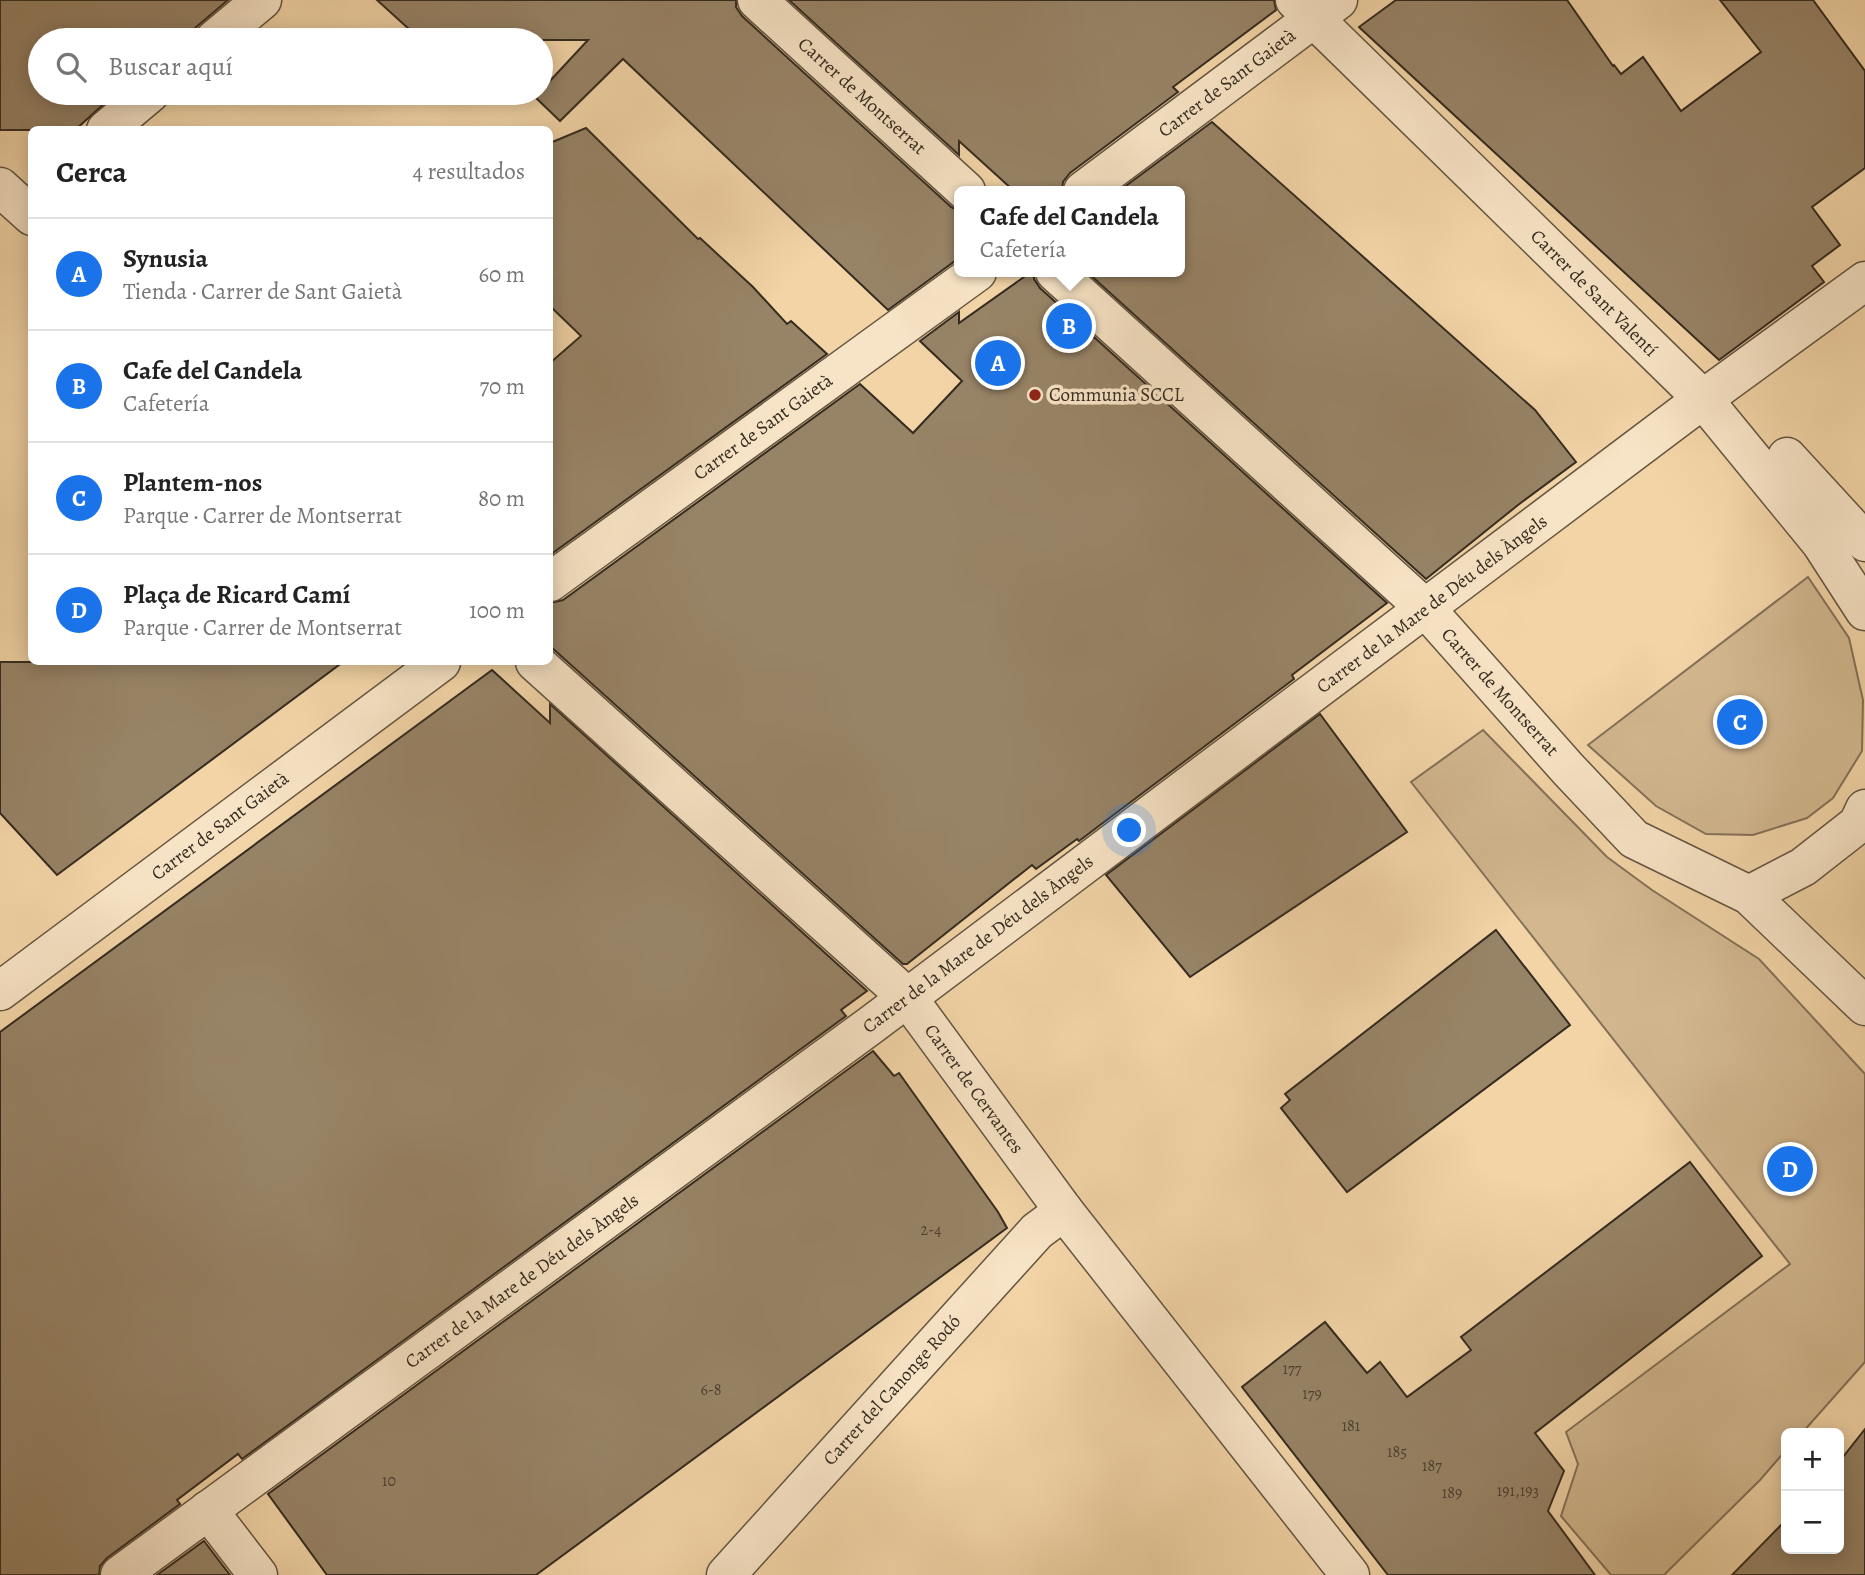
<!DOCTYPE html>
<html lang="es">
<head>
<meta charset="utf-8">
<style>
	:root { --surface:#fff; --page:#f2f2f2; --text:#222; --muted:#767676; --line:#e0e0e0; --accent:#1a73e8 }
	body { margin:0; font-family:Alegreya,serif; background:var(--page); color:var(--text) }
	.controls { position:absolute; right:21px; bottom:21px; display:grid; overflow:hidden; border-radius:10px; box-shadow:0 4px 18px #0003 }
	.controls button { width:63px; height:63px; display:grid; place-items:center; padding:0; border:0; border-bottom:2px solid var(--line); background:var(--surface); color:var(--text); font:35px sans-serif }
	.you { position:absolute; left:1130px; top:831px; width:24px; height:24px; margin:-18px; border:5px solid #fff; border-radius:50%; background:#1a73e8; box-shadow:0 0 0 10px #1a73e833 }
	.badge { display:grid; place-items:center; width:46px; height:46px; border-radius:50%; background:var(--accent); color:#fff; font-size:23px; font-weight:700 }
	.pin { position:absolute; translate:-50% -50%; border:4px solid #fff; box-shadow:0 2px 7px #0006 }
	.popup { position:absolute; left:954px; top:186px; width:231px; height:91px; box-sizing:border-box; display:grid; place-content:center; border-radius:10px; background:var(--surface); filter:drop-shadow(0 2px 5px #0005); font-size:23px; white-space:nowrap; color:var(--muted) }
	.popup b { font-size:26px; color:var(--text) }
	.popup::after { content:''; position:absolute; left:50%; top:100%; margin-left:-14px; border:14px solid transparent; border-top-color:var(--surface) }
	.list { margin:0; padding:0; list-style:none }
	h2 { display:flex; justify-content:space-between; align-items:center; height:91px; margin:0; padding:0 28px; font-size:30px }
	h2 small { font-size:23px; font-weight:400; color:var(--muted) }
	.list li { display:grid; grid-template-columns:46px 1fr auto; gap:21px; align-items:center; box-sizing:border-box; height:112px; padding:0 28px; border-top:2px solid var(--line) }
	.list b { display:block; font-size:26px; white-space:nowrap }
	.list p { margin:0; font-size:23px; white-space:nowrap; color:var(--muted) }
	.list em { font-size:23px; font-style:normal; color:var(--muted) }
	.icon { flex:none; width:38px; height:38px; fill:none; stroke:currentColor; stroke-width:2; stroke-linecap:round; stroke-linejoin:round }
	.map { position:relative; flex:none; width:1865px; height:1575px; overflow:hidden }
	.search { position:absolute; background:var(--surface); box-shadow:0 4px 18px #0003; left:28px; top:28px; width:525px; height:77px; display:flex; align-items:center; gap:18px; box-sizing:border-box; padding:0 24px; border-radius:38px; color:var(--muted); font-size:26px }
	.panel { position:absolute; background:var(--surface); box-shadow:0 4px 18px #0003; left:28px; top:126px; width:525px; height:539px; border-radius:10px }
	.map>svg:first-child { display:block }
	.green { fill:#d2b78f; stroke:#837158; stroke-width:2 }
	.building { fill:#978366; stroke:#342b20; stroke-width:2 }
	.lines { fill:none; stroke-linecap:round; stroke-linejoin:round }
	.street-casing { stroke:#645542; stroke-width:41 }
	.street { stroke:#f7e3c5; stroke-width:38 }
	.poi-dot { fill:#8f2418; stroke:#f7e3c5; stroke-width:2.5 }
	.labels { text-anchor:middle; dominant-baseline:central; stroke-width:7; stroke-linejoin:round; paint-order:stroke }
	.number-label { font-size:16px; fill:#4d4132 }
	.street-label { font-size:19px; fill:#342b20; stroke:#f7e3c5 }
	.poi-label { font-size:19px; fill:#342b20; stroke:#f7e3c5; text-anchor:start }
</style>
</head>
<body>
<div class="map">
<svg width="1865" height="1575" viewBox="0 0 1865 1575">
	<rect width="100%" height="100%" fill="#f2d4a6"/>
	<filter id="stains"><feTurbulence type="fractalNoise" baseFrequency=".00286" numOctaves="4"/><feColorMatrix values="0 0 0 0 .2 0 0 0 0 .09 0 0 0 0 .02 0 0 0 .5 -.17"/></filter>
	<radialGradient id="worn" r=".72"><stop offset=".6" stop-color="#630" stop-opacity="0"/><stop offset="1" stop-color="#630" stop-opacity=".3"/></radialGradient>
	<g class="green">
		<path d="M 1808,577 L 1849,638 L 1863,700 L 1862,751 L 1833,798 L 1807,818 L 1753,835 L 1706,834 L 1656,806 L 1588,745 Z"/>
		<path d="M 1483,730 L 1607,857 L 1652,890 L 1759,959 L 1865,1074 L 1865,1362 L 1802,1433 L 1786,1433 L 1786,1450 L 1760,1480 L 1664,1575 L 1611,1575 L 1561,1516 L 1578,1464 L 1566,1432 L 1790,1264 L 1411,782 Z"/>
	</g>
	<g class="building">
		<path d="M 0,0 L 228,0 L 181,40 L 40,40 L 40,93 L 116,93 L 75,130 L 0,130 Z"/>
		<path d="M 377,0 L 736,0 L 736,7 L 742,16 L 951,207 L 959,211 L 959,258 L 888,310 L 623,59 L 560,121 L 535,97 L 588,40 L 421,40 Z"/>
		<path d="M 789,0 L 1274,0 L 1276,10 L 1173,87 L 1178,92 L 1070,173 L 1063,182 L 1062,191 L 1014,191 L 959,141 L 959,155 Z"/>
		<path d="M 1396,0 L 1567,0 L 1613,66 L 1614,65 L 1621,74 L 1643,57 L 1681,111 L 1761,52 L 1720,0 L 1813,0 L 1865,71 L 1865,168 L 1812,207 L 1840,245 L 1812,266 L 1824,282 L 1719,360 L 1359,27 Z"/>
		<path d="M 1212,122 L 1535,410 L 1576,462 L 1518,505 L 1426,579 L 1087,272 L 1179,272 L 1179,191 L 1119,191 Z"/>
		<path d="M 586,128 L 698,239 L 700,238 L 753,287 L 787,324 L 791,321 L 827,354 L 550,555 L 550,363 L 581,336 L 550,306 L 550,143 Z"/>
		<path d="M 1031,272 L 1034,272 L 1034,279 L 1040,288 L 1387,603 L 1292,675 L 1294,679 L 1079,841 L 1077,839 L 1036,869 L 1032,865 L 907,964 L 903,964 L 550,646 L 550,603 L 563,600 L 860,384 L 913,433 L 962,381 L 920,341 L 959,312 L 959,323 Z"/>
		<path d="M 0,662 L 343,662 L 57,875 L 0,813 Z"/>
		<path d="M 492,670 L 550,723 L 550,704 L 867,991 L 841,1010 L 846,1016 L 242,1459 L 238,1454 L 177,1500 L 180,1504 L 107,1558 L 100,1566 L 99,1575 L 0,1575 L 0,1032 Z"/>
		<path d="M 1320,714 L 1407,832 L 1190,977 L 1106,875 Z"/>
		<path d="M 1496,930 L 1570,1025 L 1347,1192 L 1281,1108 L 1290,1100 L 1285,1094 Z"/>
		<path d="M 873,1051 L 894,1076 L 899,1073 L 998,1212 L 1007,1228 L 536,1575 L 327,1575 L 268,1494 Z"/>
		<path d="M 1690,1162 L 1762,1256 L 1535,1433 L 1564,1471 L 1548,1511 L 1595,1575 L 1388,1575 L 1242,1387 L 1325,1322 L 1367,1373 L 1380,1362 L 1407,1397 L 1471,1350 L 1461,1337 Z"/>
		<path d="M 1865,1429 L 1865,1575 L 1732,1575 L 1786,1520 L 1786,1549 L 1839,1549 L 1839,1462 Z"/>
		<path d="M 204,1541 L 230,1575 L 157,1575 Z"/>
	</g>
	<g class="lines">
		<defs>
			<g id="street">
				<path d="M 757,0 L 966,191"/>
				<path d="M 1295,0 L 1703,399 L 1821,543 L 1865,611"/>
				<path d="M 214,40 L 262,0"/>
				<path d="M 106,130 L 150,93"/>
				<path d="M 0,187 L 32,216"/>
				<path d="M 1083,191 L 1338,0"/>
				<path d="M 1055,272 L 1426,609 L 1568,769 L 1634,839 L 1749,895 L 1865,1006"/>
				<path d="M 1787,457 L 1865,542"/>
				<path d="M 550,582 L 977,272"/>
				<path d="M 535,662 L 907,997 L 1064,1211 L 1350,1575"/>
				<path d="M 1749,895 L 1803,867 L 1858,824 L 1865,809"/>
				<path d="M 0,991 L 441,662"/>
				<path d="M 208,1510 L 258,1575"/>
				<path d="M 120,1575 L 871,1025 L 1703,399 L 1865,281"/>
				<path d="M 726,1575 L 1037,1231 L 1064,1211"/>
			</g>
		</defs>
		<use href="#street" class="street-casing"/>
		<use href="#street" class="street"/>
	</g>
	<circle class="poi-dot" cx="1035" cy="395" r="7"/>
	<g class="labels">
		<g class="number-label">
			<text x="931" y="1230">2-4</text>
			<text x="1292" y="1369">177</text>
			<text x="711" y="1390">6-8</text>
			<text x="1312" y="1394">179</text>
			<text x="1351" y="1426">181</text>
			<text x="1397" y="1452">185</text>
			<text x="1432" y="1466">187</text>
			<text x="389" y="1481">10</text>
			<text x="1518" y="1491">191,193</text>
			<text x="1452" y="1493">189</text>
		</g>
		<g class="street-label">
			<text transform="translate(1227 83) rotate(-37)">Carrer de Sant Gaietà</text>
			<text transform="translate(862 96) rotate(42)">Carrer de Montserrat</text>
			<text transform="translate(1594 293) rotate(45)">Carrer de Sant Valentí</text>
			<text transform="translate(763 427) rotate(-36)">Carrer de Sant Gaietà</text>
			<text transform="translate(1432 604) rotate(-37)">Carrer de la Mare de Déu dels Àngels</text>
			<text transform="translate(1500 692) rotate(48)">Carrer de Montserrat</text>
			<text transform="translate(220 826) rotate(-37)">Carrer de Sant Gaietà</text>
			<text transform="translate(978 944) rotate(-37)">Carrer de la Mare de Déu dels Àngels</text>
			<text transform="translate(974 1089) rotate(54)">Carrer de Cervantes</text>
			<text transform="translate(522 1281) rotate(-36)">Carrer de la Mare de Déu dels Àngels</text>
			<text transform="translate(892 1390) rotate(-48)">Carrer del Canonge Rodó</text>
		</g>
		<g class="poi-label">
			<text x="1049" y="395">Communia SCCL</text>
		</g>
	</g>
	<rect width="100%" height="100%" filter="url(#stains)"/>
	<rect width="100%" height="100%" fill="url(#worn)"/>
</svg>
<div class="controls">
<button>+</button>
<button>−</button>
</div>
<div class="you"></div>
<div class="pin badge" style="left:998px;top:363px">A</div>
<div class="pin badge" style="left:1069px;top:326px">B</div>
<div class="popup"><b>Cafe del Candela</b>Cafetería</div>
<div class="pin badge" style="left:1740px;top:722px">C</div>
<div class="pin badge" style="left:1790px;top:1169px">D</div>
<div class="search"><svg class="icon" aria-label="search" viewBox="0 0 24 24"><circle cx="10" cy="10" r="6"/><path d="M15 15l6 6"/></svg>Buscar aquí</div>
<section class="panel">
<h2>Cerca<small>4 resultados</small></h2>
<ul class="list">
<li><span class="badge">A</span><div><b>Synusia</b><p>Tienda · Carrer de Sant Gaietà</p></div><em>60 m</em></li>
<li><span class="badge">B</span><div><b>Cafe del Candela</b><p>Cafetería</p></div><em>70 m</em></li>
<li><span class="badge">C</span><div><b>Plantem-nos</b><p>Parque · Carrer de Montserrat</p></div><em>80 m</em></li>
<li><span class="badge">D</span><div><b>Plaça de Ricard Camí</b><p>Parque · Carrer de Montserrat</p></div><em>100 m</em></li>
</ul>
</section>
</div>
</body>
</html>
